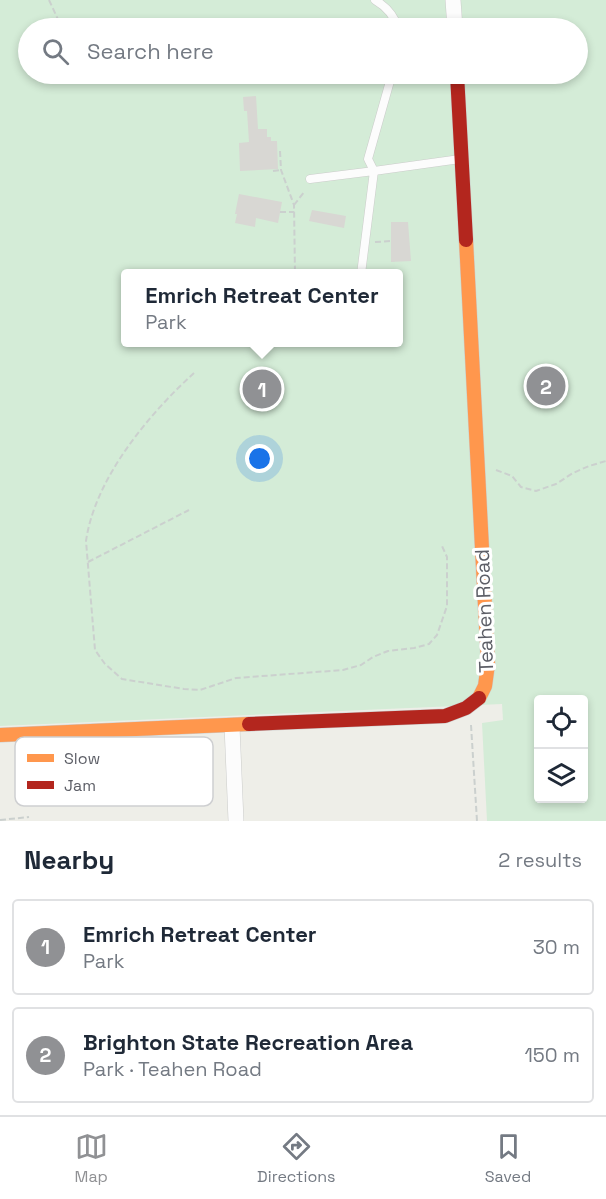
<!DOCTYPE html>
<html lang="en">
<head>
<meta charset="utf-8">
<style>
	:root { --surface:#fff; --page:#f6f6f7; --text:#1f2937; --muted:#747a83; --line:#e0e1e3; --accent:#909194 }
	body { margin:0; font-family:"Space Grotesk",sans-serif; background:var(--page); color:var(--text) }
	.controls { position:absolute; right:18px; bottom:18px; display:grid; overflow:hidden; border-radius:6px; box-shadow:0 3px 9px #0003 }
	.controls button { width:54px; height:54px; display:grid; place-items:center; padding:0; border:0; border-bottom:2px solid var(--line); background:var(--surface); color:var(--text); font:30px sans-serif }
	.you { position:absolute; left:260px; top:459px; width:21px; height:21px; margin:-15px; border:4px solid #fff; border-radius:50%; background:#1a73e8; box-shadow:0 0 0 9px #1a73e833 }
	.badge { display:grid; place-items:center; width:39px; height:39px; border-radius:50%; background:var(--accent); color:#fff; font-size:20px; font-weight:700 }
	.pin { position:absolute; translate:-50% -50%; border:3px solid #fff; box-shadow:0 2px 6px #0006 }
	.popup { position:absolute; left:121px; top:269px; width:282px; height:78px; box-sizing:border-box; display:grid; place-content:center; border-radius:6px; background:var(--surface); filter:drop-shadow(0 2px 4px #0005); font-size:20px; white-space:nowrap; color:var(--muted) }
	.popup b { font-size:22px; color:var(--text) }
	.popup::after { content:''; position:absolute; left:50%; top:100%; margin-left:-12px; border:12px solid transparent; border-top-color:var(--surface) }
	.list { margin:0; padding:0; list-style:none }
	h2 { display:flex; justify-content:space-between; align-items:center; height:78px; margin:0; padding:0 24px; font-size:26px }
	h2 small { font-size:20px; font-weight:400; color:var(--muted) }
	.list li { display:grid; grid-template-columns:39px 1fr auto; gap:18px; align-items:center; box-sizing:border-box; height:96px; margin:0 12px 12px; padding:0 12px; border:2px solid var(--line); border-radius:6px }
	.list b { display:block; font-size:22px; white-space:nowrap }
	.list p { margin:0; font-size:20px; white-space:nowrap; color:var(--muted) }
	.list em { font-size:20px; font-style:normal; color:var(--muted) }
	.icon { flex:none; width:33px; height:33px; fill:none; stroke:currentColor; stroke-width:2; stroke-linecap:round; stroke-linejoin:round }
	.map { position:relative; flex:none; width:606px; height:821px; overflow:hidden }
	.search { position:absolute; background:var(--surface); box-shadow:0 3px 9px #0003; left:18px; right:18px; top:18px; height:66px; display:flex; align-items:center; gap:15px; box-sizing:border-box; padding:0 21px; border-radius:33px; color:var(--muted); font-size:22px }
	.sheet { height:294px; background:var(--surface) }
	nav { display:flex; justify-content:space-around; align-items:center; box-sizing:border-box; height:84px; border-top:2px solid var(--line); background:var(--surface); font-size:16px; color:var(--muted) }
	nav a { display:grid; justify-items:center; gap:3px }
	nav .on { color:var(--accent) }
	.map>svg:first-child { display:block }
	.green { fill:#d4ecd7; fill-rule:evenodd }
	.building { fill:#d8d7d3 }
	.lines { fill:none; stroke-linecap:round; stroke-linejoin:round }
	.lane-casing { stroke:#cbccca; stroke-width:9 }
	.street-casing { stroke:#cbccca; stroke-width:16 }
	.slow-casing { stroke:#ccc; stroke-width:15 }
	.jam-casing { stroke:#ccc; stroke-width:15 }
	.path { stroke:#cbd0ce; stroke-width:2; stroke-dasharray:6 3; stroke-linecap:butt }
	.lane { stroke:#fcfcfc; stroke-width:8 }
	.street { stroke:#fcfcfc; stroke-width:15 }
	.slow { stroke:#ff974d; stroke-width:14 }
	.jam { stroke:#b3261e; stroke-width:14 }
	.labels { text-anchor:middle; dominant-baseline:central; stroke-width:6; stroke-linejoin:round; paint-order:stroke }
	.street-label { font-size:20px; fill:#5d5f67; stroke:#fff }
	.key { fill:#fff; stroke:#cecfd1; stroke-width:1.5 }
	.key-label { font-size:16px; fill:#5d5f67 }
</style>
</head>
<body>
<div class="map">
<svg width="606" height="821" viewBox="0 0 606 821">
	<rect width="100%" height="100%" fill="#eeeee8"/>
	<path class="green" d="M 0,0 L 606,0 L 606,821 L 487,821 L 482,723 L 503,720 L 502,704 L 0,726 ZM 28,28 L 578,28 L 578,74 L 28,74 ZM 125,274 L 398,274 L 398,342 L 125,342 ZM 538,700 L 584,700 L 584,798 L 538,798 Z"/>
	<g class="building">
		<path d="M 256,96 L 258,129 L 267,129 L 267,137 L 271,137 L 271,141 L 277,141 L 278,169 L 240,171 L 239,143 L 249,142 L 247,111 L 244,111 L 243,97 Z"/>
		<path d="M 239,194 L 282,202 L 278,223 L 256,218 L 255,227 L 235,223 L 237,214 L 235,214 Z"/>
		<path d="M 312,210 L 346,216 L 344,228 L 309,221 Z"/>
		<path d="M 391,222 L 408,222 L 411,261 L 391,262 Z"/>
	</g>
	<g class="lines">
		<defs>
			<g id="lane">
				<path d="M 375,0 C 387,7 394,15 398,28"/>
				<path d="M 392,74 L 368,159 L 374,171 L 460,159"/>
				<path d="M 310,179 L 374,171 L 361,274"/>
			</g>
			<g id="street">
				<path d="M 453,0 L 455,28"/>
				<path d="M 232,726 L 236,821"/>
			</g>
			<g id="slow">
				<path d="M 466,240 L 488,664 L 485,686 L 479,698"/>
				<path d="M 0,735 L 249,724"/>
			</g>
			<g id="jam">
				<path d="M 457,74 L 466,240"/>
				<path d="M 249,724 L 445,716 L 466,708 L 479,698"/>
			</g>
		</defs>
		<use href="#lane" class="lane-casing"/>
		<use href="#street" class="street-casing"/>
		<use href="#slow" class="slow-casing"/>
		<use href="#jam" class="jam-casing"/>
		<g class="path">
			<path d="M 49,0 L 62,28"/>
			<path d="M 280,151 L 281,170 L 294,205 L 295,274"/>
			<path d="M 273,171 L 281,170"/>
			<path d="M 294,205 L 305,191"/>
			<path d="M 280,212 L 294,212"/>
			<path d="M 375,242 L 392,241"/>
			<path d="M 194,373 C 149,414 95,478 86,541 L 95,650 L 105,664 L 122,679 L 184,689 L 200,690 L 236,678 L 343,670 L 361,665 L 373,657 L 388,651 L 414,648 L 429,644 L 437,635 L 447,606 L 447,557 L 442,546"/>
			<path d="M 496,470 L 512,476 L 521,487 L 536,491 L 556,484 L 573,473 L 589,466 L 606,461"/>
			<path d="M 88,562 L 189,510"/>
			<path d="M 471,725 L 477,821"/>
			<path d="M 0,820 L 29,817"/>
		</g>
		<use href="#lane" class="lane"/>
		<use href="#street" class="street"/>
		<use href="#slow" class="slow"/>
		<use href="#jam" class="jam"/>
	</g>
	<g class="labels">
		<g class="street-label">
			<text transform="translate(484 611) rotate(-92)">Teahen Road</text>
		</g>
	</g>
	<rect x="15" y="737" width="198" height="69" rx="9" class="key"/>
	<rect x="27" y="754" width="27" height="8" fill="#ff974d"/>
	<rect x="27" y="781" width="27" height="8" fill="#b3261e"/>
	<g class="key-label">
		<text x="64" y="764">Slow</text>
		<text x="64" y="791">Jam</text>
	</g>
</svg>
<div class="controls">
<button><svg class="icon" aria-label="locate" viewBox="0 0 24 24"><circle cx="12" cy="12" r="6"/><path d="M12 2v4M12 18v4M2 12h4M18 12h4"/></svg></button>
<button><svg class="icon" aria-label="layers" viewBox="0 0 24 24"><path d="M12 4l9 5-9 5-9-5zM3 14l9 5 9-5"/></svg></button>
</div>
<div class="you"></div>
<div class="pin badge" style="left:262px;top:389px">1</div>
<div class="popup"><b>Emrich Retreat Center</b>Park</div>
<div class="pin badge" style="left:546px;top:386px">2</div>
<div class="search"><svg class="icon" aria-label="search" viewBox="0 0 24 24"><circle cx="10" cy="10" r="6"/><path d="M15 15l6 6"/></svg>Search here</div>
</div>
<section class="sheet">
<h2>Nearby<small>2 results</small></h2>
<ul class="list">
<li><span class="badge">1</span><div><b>Emrich Retreat Center</b><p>Park</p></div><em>30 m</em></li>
<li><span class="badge">2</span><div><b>Brighton State Recreation Area</b><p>Park · Teahen Road</p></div><em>150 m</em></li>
</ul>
</section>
<nav>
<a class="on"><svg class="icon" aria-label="map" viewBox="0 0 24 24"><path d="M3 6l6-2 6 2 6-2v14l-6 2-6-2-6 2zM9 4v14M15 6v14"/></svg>Map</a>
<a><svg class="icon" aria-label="directions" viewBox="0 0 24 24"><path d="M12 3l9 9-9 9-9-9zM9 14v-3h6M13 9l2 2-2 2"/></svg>Directions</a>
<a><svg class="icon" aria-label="saved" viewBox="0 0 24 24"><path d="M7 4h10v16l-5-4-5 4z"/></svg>Saved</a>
</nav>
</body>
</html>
